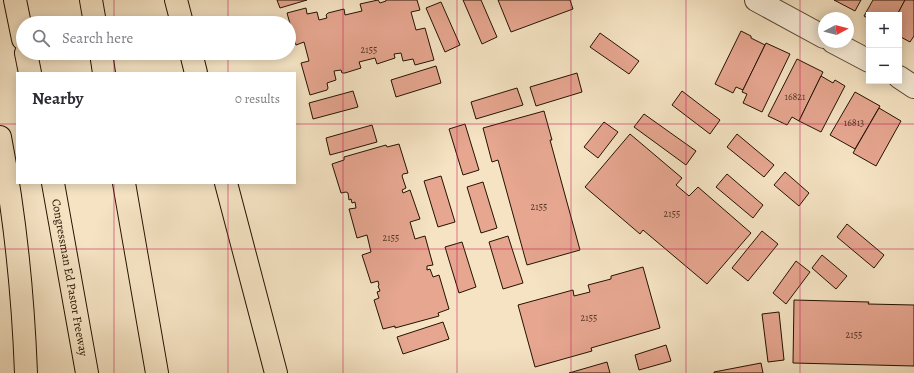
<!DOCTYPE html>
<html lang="en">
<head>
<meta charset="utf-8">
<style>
	:root { --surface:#fff; --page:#f7f7f7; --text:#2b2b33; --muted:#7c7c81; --line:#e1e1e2 }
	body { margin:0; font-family:Alegreya,serif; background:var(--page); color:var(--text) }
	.controls { position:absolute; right:12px; top:12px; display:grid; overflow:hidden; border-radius:0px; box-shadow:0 2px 10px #0003 }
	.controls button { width:36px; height:36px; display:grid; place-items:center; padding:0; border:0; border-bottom:1px solid var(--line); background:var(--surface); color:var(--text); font:20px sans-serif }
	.compass { position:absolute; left:818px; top:12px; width:36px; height:36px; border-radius:50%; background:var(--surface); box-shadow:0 2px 10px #0003; rotate:83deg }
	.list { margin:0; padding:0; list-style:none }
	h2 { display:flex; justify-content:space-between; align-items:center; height:52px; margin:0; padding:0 16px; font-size:17px }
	h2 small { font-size:13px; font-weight:400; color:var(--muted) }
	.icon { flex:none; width:22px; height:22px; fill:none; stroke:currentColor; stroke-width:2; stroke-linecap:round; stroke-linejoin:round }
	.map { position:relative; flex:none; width:914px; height:373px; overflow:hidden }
	.search { position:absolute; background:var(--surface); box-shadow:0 2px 10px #0003; left:16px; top:16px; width:280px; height:44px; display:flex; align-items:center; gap:10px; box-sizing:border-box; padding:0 14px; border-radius:22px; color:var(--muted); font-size:15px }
	.panel { position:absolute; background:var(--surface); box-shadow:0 2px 10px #0003; left:16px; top:72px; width:280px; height:112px; border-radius:0px }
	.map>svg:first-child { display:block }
	.building { fill:#e6a690; stroke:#241200 }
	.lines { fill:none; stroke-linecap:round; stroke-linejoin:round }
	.minor-casing { stroke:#584631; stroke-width:24 }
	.highway-casing { stroke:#241200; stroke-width:24 }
	.minor { stroke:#f8edd8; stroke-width:22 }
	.highway { stroke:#f5e3c3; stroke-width:22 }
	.grid { fill:none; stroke:#c2185b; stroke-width:1; stroke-opacity:0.55 }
	.labels { text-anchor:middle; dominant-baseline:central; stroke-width:3.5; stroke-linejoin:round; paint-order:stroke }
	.number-label { font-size:10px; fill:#543724 }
	.street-label { font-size:12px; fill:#241200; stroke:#f8edd8 }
</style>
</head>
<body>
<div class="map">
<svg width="914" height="373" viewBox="0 0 914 373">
	<rect width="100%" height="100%" fill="#f5e3c3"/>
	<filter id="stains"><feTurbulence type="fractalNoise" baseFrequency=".005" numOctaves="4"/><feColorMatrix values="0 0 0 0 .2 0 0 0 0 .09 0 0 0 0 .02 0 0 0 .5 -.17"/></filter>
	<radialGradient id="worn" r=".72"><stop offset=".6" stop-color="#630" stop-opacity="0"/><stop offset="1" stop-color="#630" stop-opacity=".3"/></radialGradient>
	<g class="building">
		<path d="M 277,0 L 307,0 L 280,8 Z"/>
		<path d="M 378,0 L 380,3 L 386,1 L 386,0 L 417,0 L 420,10 L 411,12 L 416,30 L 425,28 L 434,60 L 415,65 L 413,59 L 403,61 L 401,53 L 394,54 L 395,58 L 377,64 L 375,58 L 359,62 L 361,68 L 345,73 L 342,73 L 341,70 L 334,71 L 336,80 L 327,83 L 328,88 L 327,90 L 310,95 L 301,63 L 309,61 L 304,42 L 296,45 L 287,13 L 306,8 L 307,14 L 317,12 L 319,20 L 327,18 L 326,15 L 328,13 L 344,9 L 345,15 L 362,11 L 360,4 Z"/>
		<path d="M 463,0 L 481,0 L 497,37 L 482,44 Z"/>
		<path d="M 498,0 L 570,0 L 573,9 L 511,32 Z"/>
		<path d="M 834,0 L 861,0 L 855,11 Z"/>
		<path d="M 873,0 L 905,0 L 897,15 L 869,15 L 869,19 L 864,16 Z"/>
		<path d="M 905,0 L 914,0 L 914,36 L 910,42 L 899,36 L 899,15 L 897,15 Z"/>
		<path d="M 441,2 L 460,45 L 445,52 L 426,8 Z"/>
		<path d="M 741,31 L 751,36 L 751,38 L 765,45 L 743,90 L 736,87 L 733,93 L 715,84 Z"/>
		<path d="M 600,33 L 639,61 L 629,74 L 590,47 Z"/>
		<path d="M 766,43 L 790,54 L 762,112 L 743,103 L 747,94 L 742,92 Z"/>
		<path d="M 797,59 L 823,72 L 799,121 L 792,117 L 787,125 L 768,116 Z"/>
		<path d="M 436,66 L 441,83 L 396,97 L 391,80 Z"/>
		<path d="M 577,73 L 582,92 L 536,106 L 530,87 Z"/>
		<path d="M 821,76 L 833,83 L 835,80 L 845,86 L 821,132 L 799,121 Z"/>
		<path d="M 517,88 L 523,105 L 476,119 L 471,102 Z"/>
		<path d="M 353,91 L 358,107 L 313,119 L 309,103 Z"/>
		<path d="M 682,91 L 720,120 L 710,134 L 672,105 Z"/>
		<path d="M 855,92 L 880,106 L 855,149 L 830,135 Z"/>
		<path d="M 879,108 L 901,121 L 876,166 L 853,153 Z"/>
		<path d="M 544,111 L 552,140 L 550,140 L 580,250 L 527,265 L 498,160 L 492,162 L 483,128 Z"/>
		<path d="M 644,114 L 696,151 L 686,165 L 634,127 Z"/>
		<path d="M 604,122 L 618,132 L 598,158 L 584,147 Z"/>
		<path d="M 465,124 L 479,170 L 463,175 L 449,129 Z"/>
		<path d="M 372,125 L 377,142 L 330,155 L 326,138 Z"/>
		<path d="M 630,134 L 682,178 L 676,185 L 689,196 L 698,187 L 751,233 L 707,284 L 643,230 L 640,234 L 585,187 Z"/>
		<path d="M 737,134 L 774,165 L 764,177 L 727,147 Z"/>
		<path d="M 399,144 L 408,173 L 403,174 L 402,176 L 406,188 L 402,190 L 403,193 L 410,190 L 420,219 L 410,222 L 415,239 L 425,236 L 433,265 L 427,266 L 427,270 L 430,269 L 433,277 L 439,275 L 449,309 L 438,313 L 439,316 L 395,328 L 395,326 L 383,329 L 374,300 L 379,298 L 377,292 L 380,291 L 378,286 L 379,285 L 378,281 L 371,283 L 362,255 L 371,252 L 367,235 L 357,238 L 349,209 L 356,208 L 355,202 L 352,203 L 351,199 L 349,200 L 348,193 L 346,192 L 341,193 L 332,164 L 344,160 L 344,157 L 386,145 L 387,147 Z"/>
		<path d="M 785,172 L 809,193 L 799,206 L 774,185 Z"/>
		<path d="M 727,174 L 763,205 L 753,218 L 716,187 Z"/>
		<path d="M 441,176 L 455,222 L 438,227 L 424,181 Z"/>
		<path d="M 483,182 L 497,228 L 481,233 L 467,187 Z"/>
		<path d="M 847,224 L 884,255 L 874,268 L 837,237 Z"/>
		<path d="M 762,231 L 778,244 L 748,281 L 732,268 Z"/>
		<path d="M 508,236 L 523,283 L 503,289 L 489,242 Z"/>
		<path d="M 462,242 L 476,287 L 459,293 L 445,247 Z"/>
		<path d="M 822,255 L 847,276 L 836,289 L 812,268 Z"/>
		<path d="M 796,261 L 810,272 L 786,304 L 773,293 Z"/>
		<path d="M 643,267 L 660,328 L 591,348 L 592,351 L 535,367 L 518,305 L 573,290 L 574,296 L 590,292 L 588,285 L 611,279 L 611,276 Z"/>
		<path d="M 794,300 L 869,302 L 868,304 L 914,305 L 914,366 L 793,363 Z"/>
		<path d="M 779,312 L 784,360 L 768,362 L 762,314 Z"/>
		<path d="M 443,322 L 449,339 L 403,354 L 397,337 Z"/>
		<path d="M 666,345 L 671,361 L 639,370 L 635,355 Z"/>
		<path d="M 607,362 L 610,373 L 569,373 Z"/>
		<path d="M 761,363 L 763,373 L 714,373 L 714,372 Z"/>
	</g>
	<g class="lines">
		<defs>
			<g id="minor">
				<path d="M 756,0 L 824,37"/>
				<path d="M 833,42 L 869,61"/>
				<path d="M 899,77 L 914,87"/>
			</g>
			<g id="highway">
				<path d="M 15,0 L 23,39"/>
				<path d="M 91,0 L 95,23"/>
				<path d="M 176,0 L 182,23"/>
				<path d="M 26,53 L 30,73"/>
				<path d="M 101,53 L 104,73"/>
				<path d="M 191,53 L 196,73"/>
				<path d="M 0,137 C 15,215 23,294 26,373"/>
				<path id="s1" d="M 53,183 L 87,373"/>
				<path d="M 124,183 L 157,373"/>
				<path d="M 226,183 L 276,373"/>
			</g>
		</defs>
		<use href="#minor" class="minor-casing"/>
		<use href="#highway" class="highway-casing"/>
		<use href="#minor" class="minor"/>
		<use href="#highway" class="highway"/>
	</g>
	<path class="grid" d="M 114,0 L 114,23M 228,0 L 228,23M 343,0 L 343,373M 457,0 L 457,373M 571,0 L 571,373M 686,0 L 686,373M 800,0 L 800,373M 114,53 L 114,73M 228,53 L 228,73M 0,124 L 17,124M 295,124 L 914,124M 114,183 L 114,373M 228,183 L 228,373M 0,249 L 914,249"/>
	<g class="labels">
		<g class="number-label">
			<text x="369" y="49">2155</text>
			<text x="795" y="96">16821</text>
			<text x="854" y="122">16813</text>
			<text x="539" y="206">2155</text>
			<text x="672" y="213">2155</text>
			<text x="391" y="237">2155</text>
			<text x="589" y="317">2155</text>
			<text x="854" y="334">2155</text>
		</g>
		<g class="street-label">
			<text stroke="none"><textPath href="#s1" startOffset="96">Congressman Ed Pastor Freeway</textPath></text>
		</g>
	</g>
	<rect width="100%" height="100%" filter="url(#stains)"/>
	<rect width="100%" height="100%" fill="url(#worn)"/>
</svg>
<div class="controls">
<button>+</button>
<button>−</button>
</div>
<svg class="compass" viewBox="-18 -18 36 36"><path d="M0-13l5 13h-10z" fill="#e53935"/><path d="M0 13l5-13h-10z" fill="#7c7c81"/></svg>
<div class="search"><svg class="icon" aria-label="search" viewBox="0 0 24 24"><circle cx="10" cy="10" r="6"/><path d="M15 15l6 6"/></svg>Search here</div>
<section class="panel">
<h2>Nearby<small>0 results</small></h2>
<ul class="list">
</ul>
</section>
</div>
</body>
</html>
